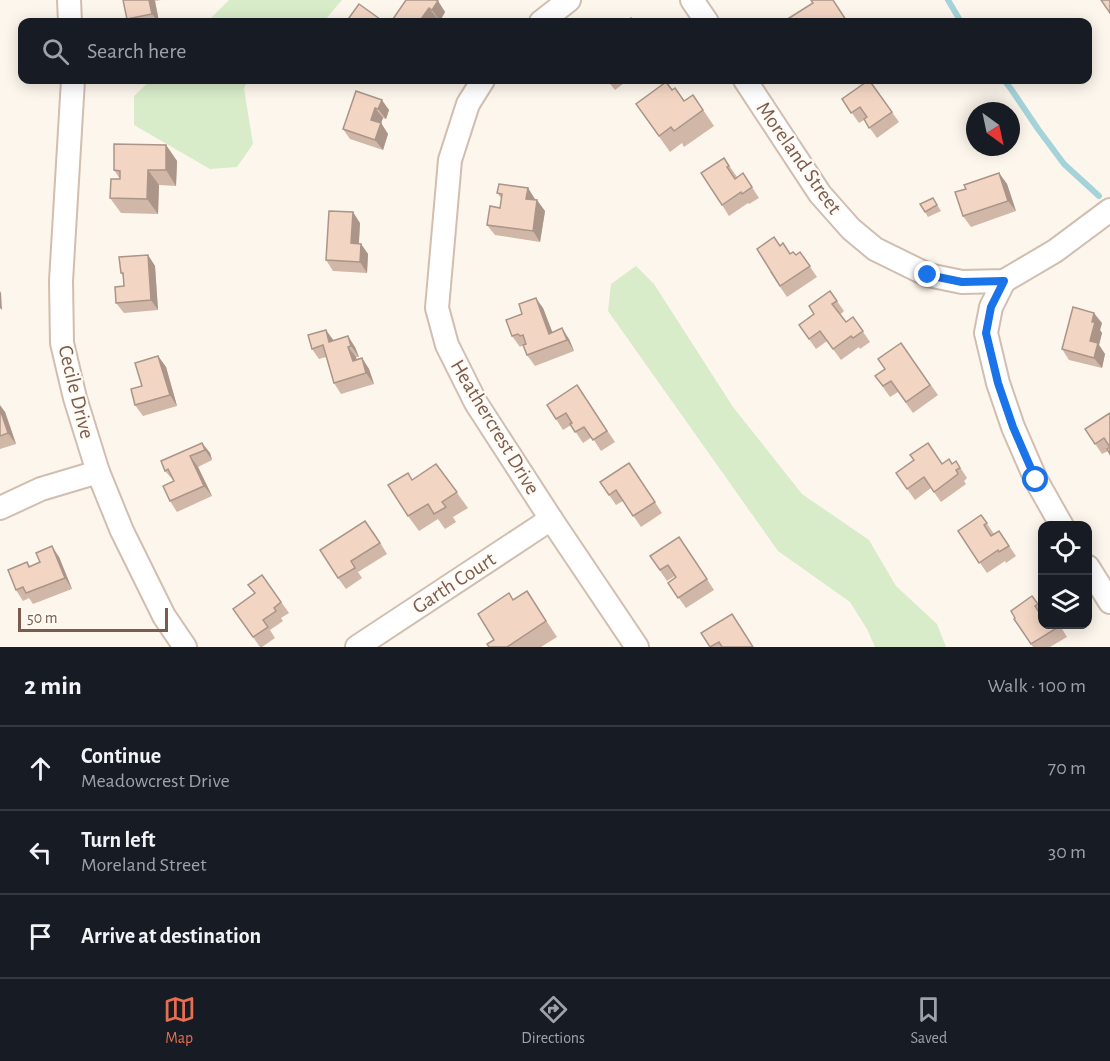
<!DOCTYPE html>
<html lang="en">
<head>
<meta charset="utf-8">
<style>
	:root { --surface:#171b24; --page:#20242c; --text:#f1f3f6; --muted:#9ea1a6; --line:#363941; --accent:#e76f51 }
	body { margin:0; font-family:"Alegreya Sans",sans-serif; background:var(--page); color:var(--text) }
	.controls { position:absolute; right:18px; bottom:18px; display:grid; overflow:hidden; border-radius:12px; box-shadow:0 3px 15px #0003 }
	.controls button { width:54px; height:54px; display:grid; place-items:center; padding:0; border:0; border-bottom:2px solid var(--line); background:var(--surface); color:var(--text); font:30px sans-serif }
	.compass { position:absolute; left:966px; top:102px; width:54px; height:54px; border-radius:50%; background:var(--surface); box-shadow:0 3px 15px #0003; rotate:147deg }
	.scale { position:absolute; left:18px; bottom:15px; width:150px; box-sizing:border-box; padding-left:6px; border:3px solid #7a5c4d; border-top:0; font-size:16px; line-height:21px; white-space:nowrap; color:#7a5c4d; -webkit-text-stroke:4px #fffaf3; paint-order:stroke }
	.stop { position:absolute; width:18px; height:18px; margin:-14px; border:4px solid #1a73e8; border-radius:50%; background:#fff }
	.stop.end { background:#1a73e8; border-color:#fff; box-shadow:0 2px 6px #0008 }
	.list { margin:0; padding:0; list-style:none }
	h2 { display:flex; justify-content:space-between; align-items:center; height:78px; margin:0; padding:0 24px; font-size:26px }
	h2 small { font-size:20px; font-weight:400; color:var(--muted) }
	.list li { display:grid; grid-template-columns:39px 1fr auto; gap:18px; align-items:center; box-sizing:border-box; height:84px; padding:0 24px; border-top:2px solid var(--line) }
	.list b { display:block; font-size:22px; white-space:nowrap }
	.list p { margin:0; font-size:20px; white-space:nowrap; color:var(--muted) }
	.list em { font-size:20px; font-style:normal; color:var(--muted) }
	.icon { flex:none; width:33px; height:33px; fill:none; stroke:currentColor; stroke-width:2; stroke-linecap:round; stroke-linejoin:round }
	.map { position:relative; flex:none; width:1110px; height:647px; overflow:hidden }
	.search { position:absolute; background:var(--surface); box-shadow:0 3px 15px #0003; left:18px; right:18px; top:18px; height:66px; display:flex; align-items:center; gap:15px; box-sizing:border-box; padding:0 21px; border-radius:12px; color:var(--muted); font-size:22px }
	.sheet { height:330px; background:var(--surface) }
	nav { display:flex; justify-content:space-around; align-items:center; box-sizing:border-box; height:84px; border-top:2px solid var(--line); background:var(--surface); font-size:16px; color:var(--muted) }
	nav a { display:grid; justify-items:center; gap:3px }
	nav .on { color:var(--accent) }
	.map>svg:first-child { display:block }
	.green { fill:#d8ecc9 }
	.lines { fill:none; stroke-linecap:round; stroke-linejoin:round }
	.stream { stroke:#a5d3da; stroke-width:6 }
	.minor-casing { stroke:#d1beb0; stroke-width:26 }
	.minor { stroke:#fff; stroke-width:22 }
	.wall { fill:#d1b7a8 }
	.shaded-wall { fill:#aa9588 }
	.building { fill:#f3d5c3; stroke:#aa9588; stroke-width:1.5 }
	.route { stroke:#1a73e8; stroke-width:8 }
	.labels { text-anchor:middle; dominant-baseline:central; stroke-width:4.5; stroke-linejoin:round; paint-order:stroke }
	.street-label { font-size:21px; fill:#7a5c4d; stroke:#fffaf3 }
</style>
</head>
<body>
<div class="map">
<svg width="1110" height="647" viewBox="0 0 1110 647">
	<rect width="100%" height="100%" fill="#fdf6ec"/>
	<g class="green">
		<path d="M 229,0 L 342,0 L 325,20 L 319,22 L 207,22 Z"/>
		<path d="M 151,80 L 247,80 L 244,89 L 253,144 L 237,167 L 210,169 L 134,125 L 134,96 Z"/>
		<path d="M 636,266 L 654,284 L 733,407 L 802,494 L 869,540 L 896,586 L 937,624 L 946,647 L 875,647 L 867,629 L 850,602 L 778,551 L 608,311 L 611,284 Z"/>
	</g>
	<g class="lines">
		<g class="stream">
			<path d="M 948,0 L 961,22"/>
			<path d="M 1004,80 L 1011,89 L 1038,129 L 1064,164 L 1099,196"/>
		</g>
		<defs>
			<g id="minor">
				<path d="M 69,0 L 70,22"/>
				<path d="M 692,0 L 707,22"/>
				<path d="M 541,22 L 569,0"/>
				<path d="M 73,80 L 61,281 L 62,343 L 75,398 L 98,472 L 122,531 L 164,616 L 185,647"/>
				<path d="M 483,80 L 468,104 L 450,160 L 437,308 L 447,345 L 476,403 L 551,519 L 637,647"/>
				<path d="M 745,80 L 820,194 L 851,229 L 875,249 L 928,275 L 962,282 L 1004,281 L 1055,251 L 1110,210"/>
				<path d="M 1004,281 L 991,307 L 986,333 L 998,383 L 1013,427 L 1036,480 L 1062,526"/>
				<path d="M 0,508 L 41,489 L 98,472"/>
				<path d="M 1088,567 L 1110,602"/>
				<path d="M 357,647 L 551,519"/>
			</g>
		</defs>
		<use href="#minor" class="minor-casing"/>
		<use href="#minor" class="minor"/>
	</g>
	<g class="wall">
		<path d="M 123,0 L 161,0 L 155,1 L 159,22 L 130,22 L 127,19 Z"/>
		<path d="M 438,1 L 445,12 L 440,21 L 437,18 L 434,22 L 396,22 L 393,19 Z"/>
		<path d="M 607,80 L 628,80 L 615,90 Z"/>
		<path d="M 632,80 L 639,80 L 634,83 Z"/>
		<path d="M 869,80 L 899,122 L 877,138 L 864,120 L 859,123 L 842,99 Z"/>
		<path d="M 672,90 L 684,101 L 693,95 L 714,126 L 684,147 L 682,143 L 670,152 L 636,104 Z"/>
		<path d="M 356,91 L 389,110 L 386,119 L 383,118 L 381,123 L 388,134 L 383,150 L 350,139 L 343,129 Z"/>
		<path d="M 166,145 L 177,161 L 176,186 L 159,185 L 158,214 L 121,213 L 110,198 L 120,179 L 114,170 Z"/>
		<path d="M 724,158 L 737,177 L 743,173 L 759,198 L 749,204 L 748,203 L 729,216 L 722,205 Z"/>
		<path d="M 999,173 L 1007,184 L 1016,211 L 971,227 L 963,216 L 966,189 Z"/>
		<path d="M 528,188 L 535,200 L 545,211 L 540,242 L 495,235 L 487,225 L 500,208 L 502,199 L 497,193 Z"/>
		<path d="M 936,203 L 941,211 L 928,217 L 925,212 Z"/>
		<path d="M 360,223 L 359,244 L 361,244 L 368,254 L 367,273 L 333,271 L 326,260 Z"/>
		<path d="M 780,245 L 790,254 L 796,255 L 800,252 L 817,277 L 787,297 L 770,272 L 771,271 Z"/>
		<path d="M 148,255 L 155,266 L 158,310 L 124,313 L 116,303 L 124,286 L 123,276 L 121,273 Z"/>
		<path d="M 830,291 L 844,311 L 840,315 L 846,322 L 853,317 L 870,342 L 860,349 L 859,347 L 841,360 L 827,341 L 816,349 L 799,325 L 814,314 Z"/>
		<path d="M 543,308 L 552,332 L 569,339 L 574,351 L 535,366 L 527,355 L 523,345 L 520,347 L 512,336 Z"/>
		<path d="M 1102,323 L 1100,330 L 1102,333 L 1099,345 L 1105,354 L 1102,368 L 1069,360 L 1062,349 Z"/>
		<path d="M 333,341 L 355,347 L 359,357 L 356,357 L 356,359 L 362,358 L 369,369 L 374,384 L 341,394 L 334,383 L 326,357 L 319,359 L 312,349 Z"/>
		<path d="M 901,343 L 938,395 L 913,413 L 898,392 L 890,397 L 875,376 L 885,369 Z"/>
		<path d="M 158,356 L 166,367 L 177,406 L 143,416 L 135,405 L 142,386 Z"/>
		<path d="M 577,385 L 615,442 L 601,451 L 592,437 L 583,443 L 571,425 L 563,430 L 556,419 Z"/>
		<path d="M 0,409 L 5,412 L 16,444 L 0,449 Z"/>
		<path d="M 1110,413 L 1110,454 L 1108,451 L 1102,454 L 1085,429 Z"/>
		<path d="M 202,443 L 210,453 L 212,460 L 198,467 L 212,496 L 177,512 L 170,501 L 174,481 L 165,471 Z"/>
		<path d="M 956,461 L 967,478 L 964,481 L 966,484 L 941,502 L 931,488 L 915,500 L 896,473 L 942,464 L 952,464 Z"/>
		<path d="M 629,463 L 662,513 L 641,527 L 623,501 L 616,505 L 600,482 Z"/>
		<path d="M 436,464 L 468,508 L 453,517 L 456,522 L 445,529 L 438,519 L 419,531 L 408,516 L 413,479 Z"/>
		<path d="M 981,515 L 994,534 L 999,531 L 1016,556 L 1006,563 L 1005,561 L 987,573 L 958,531 Z"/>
		<path d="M 373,531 L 387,554 L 358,572 L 362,578 L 346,589 L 338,578 Z"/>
		<path d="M 687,548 L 714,590 L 686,608 L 668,583 L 676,577 L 675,576 L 667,581 L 650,556 Z"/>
		<path d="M 59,557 L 72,589 L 33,604 L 29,598 L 23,601 L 16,590 L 27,562 L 30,566 L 40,562 Z"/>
		<path d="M 262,575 L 289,613 L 281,618 L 283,621 L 270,630 L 275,638 L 262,647 L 260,647 L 233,609 L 255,593 Z"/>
		<path d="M 527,591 L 557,637 L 541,647 L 489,647 L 494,640 L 514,600 Z"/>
		<path d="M 1032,596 L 1042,610 L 1042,624 L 1059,624 L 1067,637 L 1050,647 L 1033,647 L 1014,619 Z"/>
		<path d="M 739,624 L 753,647 L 710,647 Z"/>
	</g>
	<g class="shaded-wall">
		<path d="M 149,0 L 154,0 L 155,1 L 159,22 L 152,14 Z"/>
		<path d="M 438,1 L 445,12 L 440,21 L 432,10 Z"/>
		<path d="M 429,8 L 437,18 L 434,22 L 424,22 L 421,19 Z"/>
		<path d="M 382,100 L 389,110 L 386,119 L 378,109 Z"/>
		<path d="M 375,108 L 383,118 L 381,123 L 388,134 L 383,150 L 375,140 L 371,120 Z"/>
		<path d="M 166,145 L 177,161 L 176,186 L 166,170 Z"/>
		<path d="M 148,170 L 159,185 L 158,214 L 147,199 Z"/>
		<path d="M 999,173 L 1007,184 L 1016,211 L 1008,201 Z"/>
		<path d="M 528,188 L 535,199 L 534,210 L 526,199 Z"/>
		<path d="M 537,200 L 545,211 L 540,242 L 533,231 Z"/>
		<path d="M 353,212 L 360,223 L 358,254 L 351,243 Z"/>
		<path d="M 361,244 L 368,254 L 367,273 L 360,262 Z"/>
		<path d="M 148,255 L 155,266 L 158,310 L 151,300 Z"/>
		<path d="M 0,291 L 1,293 L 2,310 L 0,308 Z"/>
		<path d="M 536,298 L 543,308 L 557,344 L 549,334 Z"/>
		<path d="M 1094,313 L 1102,323 L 1100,330 L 1102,333 L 1099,345 L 1105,354 L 1102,368 L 1094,358 L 1090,341 L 1092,322 Z"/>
		<path d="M 562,328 L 569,339 L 574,351 L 567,340 Z"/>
		<path d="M 326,330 L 334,341 L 329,342 Z"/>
		<path d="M 348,336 L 355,347 L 359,357 L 351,346 Z"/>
		<path d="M 348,347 L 356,357 L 360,371 L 353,361 Z"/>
		<path d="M 158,356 L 166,367 L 177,406 L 170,395 Z"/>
		<path d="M 362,358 L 369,369 L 374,384 L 366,373 Z"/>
		<path d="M 0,405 L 5,412 L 16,444 L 8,433 L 0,409 Z"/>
		<path d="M 202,443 L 210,453 L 212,460 L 205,450 Z"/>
		<path d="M 190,456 L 198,467 L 212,496 L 204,486 Z"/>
		<path d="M 52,546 L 59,557 L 72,589 L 65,578 Z"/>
	</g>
	<g class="building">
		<path d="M 123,0 L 149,0 L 152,14 L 127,19 Z"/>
		<path d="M 406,0 L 436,0 L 438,1 L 432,10 L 429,8 L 421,19 L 426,22 L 399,22 L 393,19 Z"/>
		<path d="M 811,0 L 833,0 L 846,20 L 842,22 L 788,22 L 786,20 L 813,3 Z"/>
		<path d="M 1101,0 L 1110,0 L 1110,13 Z"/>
		<path d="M 359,4 L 384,22 L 346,22 Z"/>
		<path d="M 631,18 L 634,22 L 625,22 Z"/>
		<path d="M 869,80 L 892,112 L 869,128 L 864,119 L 867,117 L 860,107 L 851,113 L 842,99 Z"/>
		<path d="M 666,82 L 672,90 L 675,88 L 684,101 L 693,95 L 703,110 L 674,131 L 671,127 L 659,136 L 636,104 Z"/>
		<path d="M 356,91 L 382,100 L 378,109 L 375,108 L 371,120 L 381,123 L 375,140 L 343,129 Z"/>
		<path d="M 114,144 L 166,145 L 166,170 L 148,170 L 147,199 L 110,198 L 111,179 L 120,179 L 120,171 L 114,170 Z"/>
		<path d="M 724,158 L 729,166 L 727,167 L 735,179 L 743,173 L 752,187 L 742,194 L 741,192 L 722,205 L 701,173 Z"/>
		<path d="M 999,173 L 1008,201 L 963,216 L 955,192 L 966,189 L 964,185 Z"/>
		<path d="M 499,184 L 528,188 L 526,199 L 537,200 L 533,231 L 487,225 L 490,206 L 500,208 L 502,194 L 497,193 Z"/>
		<path d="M 933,198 L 937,205 L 925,212 L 920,204 Z"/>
		<path d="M 329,211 L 353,212 L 351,243 L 361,244 L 360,262 L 326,260 Z"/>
		<path d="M 774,237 L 780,246 L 783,243 L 790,254 L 793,252 L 796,255 L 800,252 L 810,266 L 780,286 L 757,249 Z"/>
		<path d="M 148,255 L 151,300 L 116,303 L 115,287 L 124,286 L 123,273 L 121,273 L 119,257 Z"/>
		<path d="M 830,291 L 837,301 L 832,304 L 846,322 L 853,317 L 863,331 L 853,338 L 851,336 L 833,349 L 820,331 L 809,339 L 799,325 L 814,314 L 809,306 Z"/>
		<path d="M 536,298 L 549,334 L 562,328 L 567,340 L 527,355 L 523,345 L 526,344 L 523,335 L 520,336 L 518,334 L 512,336 L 506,320 L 522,314 L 519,304 Z"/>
		<path d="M 1073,307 L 1094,313 L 1092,322 L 1095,322 L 1090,341 L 1098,343 L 1094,358 L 1062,349 Z"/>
		<path d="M 326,330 L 329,342 L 348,336 L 351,346 L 348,347 L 353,361 L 362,358 L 366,373 L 334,383 L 323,345 L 312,349 L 308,335 Z"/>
		<path d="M 901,343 L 930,385 L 906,402 L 891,381 L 883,386 L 875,376 L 885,369 L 878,359 Z"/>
		<path d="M 158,356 L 170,395 L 135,405 L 131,389 L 142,386 L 135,363 Z"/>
		<path d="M 577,385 L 607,431 L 593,440 L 584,427 L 575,432 L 570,424 L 572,423 L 566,413 L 556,419 L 547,405 Z"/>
		<path d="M 0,409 L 8,433 L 0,436 Z"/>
		<path d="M 1110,413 L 1110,454 L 1107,449 L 1110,447 L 1104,438 L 1095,444 L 1085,429 Z"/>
		<path d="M 202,443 L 205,450 L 190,456 L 204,486 L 170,501 L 163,486 L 174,481 L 168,469 L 165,471 L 161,461 Z"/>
		<path d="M 928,443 L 942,464 L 949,459 L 952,464 L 956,461 L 960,468 L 956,470 L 958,474 L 934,492 L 924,477 L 907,489 L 896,473 L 914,460 L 910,455 Z"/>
		<path d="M 629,463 L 655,502 L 633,516 L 616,490 L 609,495 L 600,482 Z"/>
		<path d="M 436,464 L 457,492 L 442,502 L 446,507 L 434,514 L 428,504 L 408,516 L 388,485 L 408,473 L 412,480 Z"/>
		<path d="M 981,515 L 987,523 L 984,525 L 991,536 L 999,531 L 1009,546 L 999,552 L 998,550 L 979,563 L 958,531 Z"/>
		<path d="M 365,521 L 380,543 L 351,561 L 355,568 L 338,578 L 320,550 Z"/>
		<path d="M 679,537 L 707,579 L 678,598 L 668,583 L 676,577 L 668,565 L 660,570 L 650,556 Z"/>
		<path d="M 52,546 L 65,578 L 26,593 L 23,587 L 16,590 L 8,570 L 27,562 L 29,567 L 40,562 L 36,553 Z"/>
		<path d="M 262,575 L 281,602 L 274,608 L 276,611 L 263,620 L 268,627 L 253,637 L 233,609 L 255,593 L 248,585 Z"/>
		<path d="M 527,591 L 546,621 L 507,647 L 489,647 L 487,644 L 494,640 L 478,614 L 509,593 L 513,600 Z"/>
		<path d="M 1032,596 L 1038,604 L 1035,606 L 1042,617 L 1042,624 L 1059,624 L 1060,626 L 1031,644 L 1014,619 L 1015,618 L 1011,611 Z"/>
		<path d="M 732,614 L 753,647 L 722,647 L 719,642 L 710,647 L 701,633 Z"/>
	</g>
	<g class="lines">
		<path class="route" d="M 928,275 L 962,282 L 1004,281 L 991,307 L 986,333 L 998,383 L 1013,427 L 1036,480"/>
	</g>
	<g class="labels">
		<g class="street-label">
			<text transform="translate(799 158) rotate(55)">Moreland Street</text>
			<text transform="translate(76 392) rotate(76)">Cecile Drive</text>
			<text transform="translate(495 427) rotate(59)">Heathercrest Drive</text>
			<text transform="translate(454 583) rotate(-33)">Garth Court</text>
		</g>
	</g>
</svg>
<div class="controls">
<button><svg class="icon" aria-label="locate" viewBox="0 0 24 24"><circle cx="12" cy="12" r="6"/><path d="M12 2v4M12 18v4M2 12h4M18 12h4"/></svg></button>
<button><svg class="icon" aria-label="layers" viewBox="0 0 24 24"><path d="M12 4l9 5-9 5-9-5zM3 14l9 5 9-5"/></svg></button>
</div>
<svg class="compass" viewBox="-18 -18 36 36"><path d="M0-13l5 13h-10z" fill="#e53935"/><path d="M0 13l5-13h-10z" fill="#9ea1a6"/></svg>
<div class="scale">50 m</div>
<div class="stop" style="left:1036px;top:480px"></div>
<div class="stop end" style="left:928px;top:275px"></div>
<div class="search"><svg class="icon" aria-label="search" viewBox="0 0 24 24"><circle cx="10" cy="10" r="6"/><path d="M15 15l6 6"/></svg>Search here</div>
</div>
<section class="sheet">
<h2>2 min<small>Walk · 100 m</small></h2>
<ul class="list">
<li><svg class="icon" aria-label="ahead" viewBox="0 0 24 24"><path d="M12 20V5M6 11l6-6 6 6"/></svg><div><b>Continue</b><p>Meadowcrest Drive</p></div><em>70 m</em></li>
<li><svg class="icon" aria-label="left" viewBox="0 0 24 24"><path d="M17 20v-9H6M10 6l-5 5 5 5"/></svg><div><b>Turn left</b><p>Moreland Street</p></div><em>30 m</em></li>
<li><svg class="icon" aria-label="arrive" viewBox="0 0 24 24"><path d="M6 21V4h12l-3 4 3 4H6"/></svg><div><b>Arrive at destination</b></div></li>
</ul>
</section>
<nav>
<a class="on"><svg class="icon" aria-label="map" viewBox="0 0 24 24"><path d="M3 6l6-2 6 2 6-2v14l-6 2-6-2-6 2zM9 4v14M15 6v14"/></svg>Map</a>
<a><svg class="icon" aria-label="directions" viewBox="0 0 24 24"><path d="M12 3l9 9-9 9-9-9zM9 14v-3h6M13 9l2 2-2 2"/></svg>Directions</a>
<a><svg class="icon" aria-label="saved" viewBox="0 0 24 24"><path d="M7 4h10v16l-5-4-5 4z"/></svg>Saved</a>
</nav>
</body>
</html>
